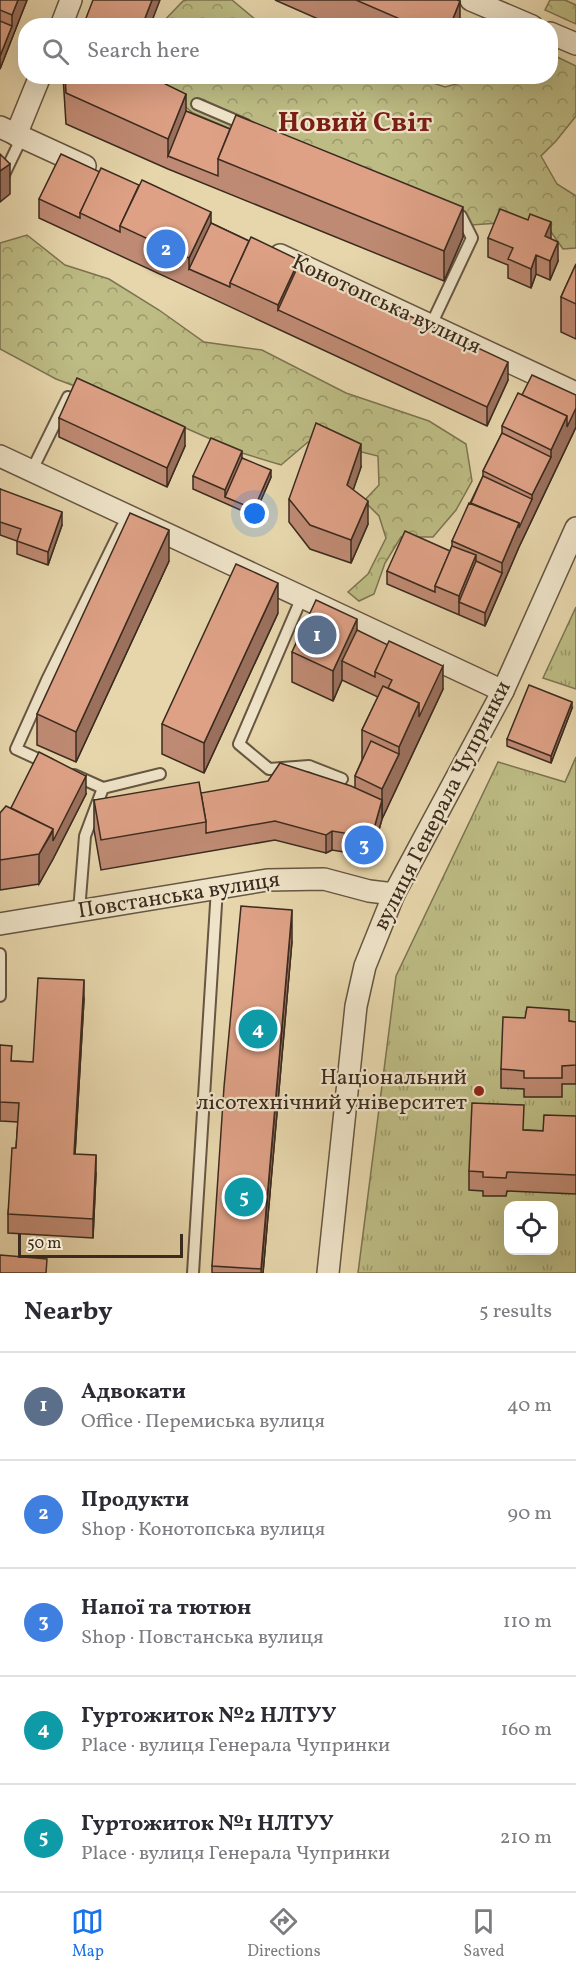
<!DOCTYPE html>
<html lang="en">
<head>
<meta charset="utf-8">
<style>
	:root { --surface:#fff; --page:#f7f7f7; --text:#2b2b33; --muted:#7c7c81; --line:#e1e1e2; --accent:#1a73e8 }
	body { margin:0; font-family:Vollkorn,serif; background:var(--page); color:var(--text) }
	.controls { position:absolute; right:18px; bottom:18px; display:grid; overflow:hidden; border-radius:12px; box-shadow:0 6px 24px #0002 }
	.controls button { width:54px; height:54px; display:grid; place-items:center; padding:0; border:0; border-bottom:2px solid var(--line); background:var(--surface); color:var(--text); font:30px sans-serif }
	.scale { position:absolute; left:18px; bottom:15px; width:165px; box-sizing:border-box; padding-left:6px; border:3px solid #3b2b1f; border-top:0; font-size:16px; line-height:21px; white-space:nowrap; color:#3b2b1f; -webkit-text-stroke:4px #efe4c9; paint-order:stroke }
	.you { position:absolute; left:255px; top:514px; width:21px; height:21px; margin:-15px; border:4px solid #fff; border-radius:50%; background:#1a73e8; box-shadow:0 0 0 9px #1a73e833 }
	.badge { display:grid; place-items:center; width:39px; height:39px; border-radius:50%; background:var(--accent); color:#fff; font-size:20px; font-weight:700 }
	.pin { position:absolute; translate:-50% -50%; border:3px solid #fff; box-shadow:0 2px 6px #0006 }
	.list { margin:0; padding:0; list-style:none }
	h2 { display:flex; justify-content:space-between; align-items:center; height:78px; margin:0; padding:0 24px; font-size:26px }
	h2 small { font-size:20px; font-weight:400; color:var(--muted) }
	.list li { display:grid; grid-template-columns:39px 1fr auto; gap:18px; align-items:center; box-sizing:border-box; height:108px; padding:0 24px; border-top:2px solid var(--line) }
	.list b { display:block; font-size:22px; white-space:nowrap }
	.list p { margin:0; font-size:20px; white-space:nowrap; color:var(--muted) }
	.list em { font-size:20px; font-style:normal; color:var(--muted) }
	.icon { flex:none; width:33px; height:33px; fill:none; stroke:currentColor; stroke-width:2; stroke-linecap:round; stroke-linejoin:round }
	.map { position:relative; flex:none; width:576px; height:1273px; overflow:hidden }
	.search { position:absolute; background:var(--surface); box-shadow:0 6px 24px #0002; left:18px; right:18px; top:18px; height:66px; display:flex; align-items:center; gap:15px; box-sizing:border-box; padding:0 21px; border-radius:24px; color:var(--muted); font-size:22px }
	.sheet { height:618px; background:var(--surface) }
	nav { display:flex; justify-content:space-around; align-items:center; box-sizing:border-box; height:84px; border-top:2px solid var(--line); background:var(--surface); font-size:16px; color:var(--muted) }
	nav a { display:grid; justify-items:center; gap:3px }
	nav .on { color:var(--accent) }
	.map>svg:first-child { display:block }
	.forest { fill:url(#forest-crowns); stroke:#7c7452; stroke-width:1.5 }
	.park { fill:url(#park-tufts); stroke:#7c7452; stroke-width:1.5; fill-rule:evenodd }
	.lines { fill:none; stroke-linecap:round; stroke-linejoin:round }
	.service-casing { stroke:#665642; stroke-width:14 }
	.minor-casing { stroke:#665642; stroke-width:24 }
	.service { stroke:#efe4c9; stroke-width:10 }
	.minor { stroke:#efe4c9; stroke-width:21 }
	.wall { fill:#bf8a73; stroke:#3b2b1f; stroke-width:1.5 }
	.shaded-wall { fill:#9b715e; stroke:#3b2b1f; stroke-width:1.5 }
	.building { fill:#dea186; stroke:#3b2b1f; stroke-width:1.5 }
	.poi-dot { fill:#8f2418; stroke:#efe4c9; stroke-width:2 }
	.labels { text-anchor:middle; dominant-baseline:central; stroke-width:4.5; stroke-linejoin:round; paint-order:stroke }
	.street-label { font-size:22px; fill:#3b2b1f; stroke:#efe4c9 }
	.poi-label { font-size:22px; fill:#3b2b1f; stroke:#efe4c9; text-anchor:end }
	.district-label { font-size:28px; font-weight:bold; fill:#7a1f14; stroke:#efe4c9 }
</style>
</head>
<body>
<div class="map">
<svg width="576" height="1273" viewBox="0 0 576 1273">
	<defs>
		<pattern id="forest-crowns" width="20" height="18" patternUnits="userSpaceOnUse" patternTransform="scale(1.5)"><rect width="20" height="18" fill="#bdbc84"/><path d="M2 6a3 3 0 1 1 6 0M12 15a3 3 0 1 1 6 0" fill="none" stroke="#9b996b"/></pattern>
		<pattern id="park-tufts" width="24" height="20" patternUnits="userSpaceOnUse" patternTransform="scale(1.5)"><rect width="24" height="20" fill="#bdbc84"/><path d="M3 7l-1-3M5 7V3M7 7l1-3M15 17l-1-3M17 17v-4M19 17l1-3" fill="none" stroke="#9b996b"/></pattern>
	</defs>
	<rect width="100%" height="100%" fill="#e7d6ac"/>
	<filter id="stains"><feTurbulence type="fractalNoise" baseFrequency=".00333" numOctaves="4"/><feColorMatrix values="0 0 0 0 .2 0 0 0 0 .09 0 0 0 0 .02 0 0 0 .5 -.17"/></filter>
	<radialGradient id="worn" r=".72"><stop offset=".6" stop-color="#630" stop-opacity="0"/><stop offset="1" stop-color="#630" stop-opacity=".3"/></radialGradient>
	<g class="forest">
		<path d="M 187,0 L 232,0 L 262,25 L 160,25 L 183,1 Z"/>
		<path d="M 550,0 L 565,0 L 576,5 L 576,24 L 545,10 Z"/>
		<path d="M 551,54 L 576,66 L 576,116 L 556,141 L 541,156 L 557,184 L 576,196 L 576,248 L 563,249 L 549,229 L 514,222 L 471,225 L 431,214 L 193,113 L 164,89 L 143,76 L 412,76 L 445,87 L 483,77 L 550,76 Z"/>
		<path d="M 27,235 L 65,265 L 109,279 L 159,310 L 204,342 L 262,350 L 346,393 L 429,421 L 466,444 L 472,481 L 456,510 L 433,537 L 401,537 L 385,563 L 374,594 L 359,601 L 348,592 L 368,574 L 386,538 L 379,516 L 364,501 L 379,485 L 378,456 L 341,447 L 308,442 L 281,465 L 242,453 L 181,426 L 56,379 L 0,349 L 0,243 Z"/>
	</g>
	<g class="park">
		<path d="M 576,607 L 576,689 L 543,678 Z"/>
		<path d="M 576,757 L 576,1273 L 358,1273 L 396,976 L 498,762 L 565,782 ZM 508,1206 L 554,1206 L 554,1250 L 508,1250 Z"/>
	</g>
	<g class="lines">
		<defs>
			<g id="service">
				<path d="M 197,104 L 246,125"/>
				<path d="M 0,183 L 22,137"/>
				<path d="M 431,325 L 472,238 L 461,216 L 451,211"/>
				<path d="M 32,470 L 68,397"/>
				<path d="M 302,597 L 239,744 L 269,769 L 309,766 L 342,779"/>
				<path d="M 49,764 L 16,749 L 47,680 L 122,527"/>
				<path d="M 74,775 L 103,788"/>
				<path d="M 79,911 L 85,836 L 103,788 L 160,774"/>
				<path d="M 0,954 L 0,996"/>
				<path d="M 193,1273 L 217,888"/>
			</g>
			<g id="minor">
				<path d="M 471,0 L 532,26"/>
				<path d="M 61,26 L 71,0"/>
				<path d="M 550,33 L 576,44"/>
				<path d="M 0,127 L 85,166"/>
				<path d="M 16,135 L 40,76"/>
				<path d="M 280,255 L 576,393"/>
				<path d="M 0,456 L 503,691"/>
				<path d="M 0,924 L 267,880 L 324,879 L 369,891 L 394,894"/>
				<path d="M 328,1273 L 356,1006 L 365,966 L 394,894 L 503,691 L 576,528"/>
			</g>
		</defs>
		<use href="#service" class="service-casing"/>
		<use href="#minor" class="minor-casing"/>
		<use href="#service" class="service"/>
		<use href="#minor" class="minor"/>
	</g>
	<g class="wall">
		<path d="M 0,0 L 27,0 L 0,69 Z"/>
		<path d="M 275,0 L 457,0 L 460,26 L 334,26 Z"/>
		<path d="M 63,76 L 149,76 L 186,111 L 463,237 L 444,281 L 168,169 L 66,124 Z"/>
		<path d="M 39,199 L 211,223 L 299,264 L 508,380 L 487,426 L 39,218 Z"/>
		<path d="M 488,238 L 551,239 L 558,261 L 550,280 L 536,274 L 531,288 L 508,278 L 508,265 L 488,257 Z"/>
		<path d="M 576,264 L 576,339 L 561,332 L 561,297 Z"/>
		<path d="M 522,395 L 576,395 L 576,427 L 519,547 L 485,626 L 387,584 L 387,571 L 450,551 L 452,546 L 452,541 L 483,476 L 483,471 L 502,433 L 502,426 Z"/>
		<path d="M 59,418 L 185,446 L 167,487 L 59,437 Z"/>
		<path d="M 242,458 L 271,477 L 254,516 L 193,489 L 193,476 Z"/>
		<path d="M 361,467 L 353,490 L 368,524 L 351,563 L 310,549 L 289,522 L 289,499 Z"/>
		<path d="M 0,489 L 62,525 L 48,565 L 17,554 L 17,541 L 0,535 Z"/>
		<path d="M 169,561 L 76,762 L 37,745 L 37,714 Z"/>
		<path d="M 278,613 L 204,773 L 162,754 L 162,724 Z"/>
		<path d="M 357,630 L 443,689 L 382,819 L 373,851 L 356,854 L 332,850 L 326,853 L 275,840 L 101,870 L 94,830 L 94,800 L 201,793 L 355,788 L 355,776 L 362,760 L 362,730 L 378,697 L 342,680 L 333,701 L 292,682 L 292,652 Z"/>
		<path d="M 572,708 L 551,763 L 507,746 L 507,739 Z"/>
		<path d="M 86,794 L 53,859 L 39,884 L 0,890 L 0,813 L 11,808 Z"/>
		<path d="M 292,941 L 263,1273 L 212,1273 L 212,1266 Z"/>
		<path d="M 84,999 L 75,1154 L 96,1173 L 93,1238 L 8,1233 L 8,1214 L 16,1148 L 18,1122 L 0,1121 L 0,1045 L 12,1061 L 33,1062 Z"/>
		<path d="M 569,1021 L 576,1022 L 576,1084 L 562,1084 L 562,1097 L 524,1097 L 524,1089 L 501,1088 L 501,1069 Z"/>
		<path d="M 524,1130 L 576,1132 L 576,1194 L 507,1191 L 506,1196 L 483,1196 L 483,1191 L 469,1190 L 469,1171 Z"/>
	</g>
	<g class="shaded-wall">
		<path d="M 18,0 L 27,0 L 0,69 L 0,56 L 12,26 L 12,15 Z"/>
		<path d="M 152,0 L 160,0 L 150,26 L 142,26 Z"/>
		<path d="M 460,1 L 460,26 L 450,26 Z"/>
		<path d="M 186,94 L 186,125 L 168,156 L 168,139 Z"/>
		<path d="M 10,164 L 10,194 L 0,202 L 0,171 Z"/>
		<path d="M 463,207 L 463,237 L 444,281 L 444,251 Z"/>
		<path d="M 211,212 L 211,242 L 189,269 L 189,258 Z"/>
		<path d="M 551,222 L 551,241 L 545,236 Z"/>
		<path d="M 558,242 L 558,261 L 550,280 L 550,261 Z"/>
		<path d="M 536,255 L 536,274 L 531,288 L 531,269 Z"/>
		<path d="M 299,260 L 299,283 L 278,310 L 278,305 Z"/>
		<path d="M 508,362 L 508,380 L 487,426 L 487,407 Z"/>
		<path d="M 576,408 L 576,427 L 519,547 L 485,626 L 485,613 L 502,573 L 502,563 L 519,523 L 532,499 L 532,495 L 551,457 L 551,450 L 567,416 Z"/>
		<path d="M 185,427 L 185,446 L 167,487 L 167,468 Z"/>
		<path d="M 361,444 L 361,467 L 347,508 L 347,485 Z"/>
		<path d="M 242,451 L 242,465 L 225,497 L 225,490 Z"/>
		<path d="M 271,470 L 271,477 L 254,516 L 254,509 Z"/>
		<path d="M 368,501 L 368,524 L 351,563 L 351,540 Z"/>
		<path d="M 62,512 L 62,525 L 48,565 L 48,552 Z"/>
		<path d="M 169,530 L 169,561 L 76,762 L 76,732 Z"/>
		<path d="M 476,555 L 476,574 L 459,602 L 459,615 L 459,596 Z"/>
		<path d="M 278,583 L 278,613 L 204,773 L 204,743 Z"/>
		<path d="M 357,619 L 357,649 L 342,661 L 342,680 L 333,701 L 333,671 Z"/>
		<path d="M 443,666 L 443,689 L 382,819 L 382,789 L 399,754 L 399,747 L 419,703 Z"/>
		<path d="M 572,702 L 572,708 L 551,763 L 551,756 Z"/>
		<path d="M 86,776 L 86,794 L 53,859 L 39,884 L 39,854 Z"/>
		<path d="M 382,800 L 382,819 L 373,851 L 373,832 Z"/>
		<path d="M 332,831 L 332,850 L 326,853 L 326,835 Z"/>
		<path d="M 292,910 L 292,941 L 263,1273 L 261,1273 Z"/>
		<path d="M 84,980 L 84,999 L 74,1172 L 74,1154 Z"/>
		<path d="M 96,1155 L 96,1173 L 93,1238 L 93,1219 Z"/>
	</g>
	<g class="building">
		<path d="M 0,0 L 18,0 L 12,15 L 0,10 Z"/>
		<path d="M 93,0 L 152,0 L 142,26 L 83,26 Z"/>
		<path d="M 356,0 L 457,0 L 460,1 L 450,26 L 416,26 Z"/>
		<path d="M 0,21 L 12,26 L 0,56 Z"/>
		<path d="M 65,76 L 149,76 L 186,94 L 168,139 L 66,93 Z"/>
		<path d="M 186,111 L 230,129 L 218,159 L 218,176 L 168,156 Z"/>
		<path d="M 236,115 L 463,207 L 444,251 L 218,159 Z"/>
		<path d="M 0,154 L 10,164 L 0,171 Z"/>
		<path d="M 61,154 L 100,172 L 80,213 L 80,218 L 39,199 Z"/>
		<path d="M 101,168 L 139,185 L 120,226 L 120,232 L 80,213 Z"/>
		<path d="M 142,180 L 211,212 L 189,258 L 120,226 Z"/>
		<path d="M 500,209 L 528,220 L 530,214 L 551,222 L 545,236 L 558,242 L 550,261 L 536,255 L 531,269 L 508,259 L 513,248 L 488,238 Z"/>
		<path d="M 211,223 L 249,241 L 230,283 L 230,287 L 189,269 Z"/>
		<path d="M 251,237 L 299,260 L 278,305 L 230,283 Z"/>
		<path d="M 299,264 L 508,362 L 487,407 L 278,310 Z"/>
		<path d="M 576,264 L 576,304 L 561,297 Z"/>
		<path d="M 532,375 L 576,395 L 576,408 L 567,427 L 567,416 L 522,395 Z"/>
		<path d="M 77,378 L 185,427 L 167,468 L 59,418 Z"/>
		<path d="M 518,393 L 567,416 L 551,450 L 502,426 Z"/>
		<path d="M 316,423 L 361,444 L 347,485 L 368,501 L 351,540 L 310,525 L 289,499 Z"/>
		<path d="M 502,433 L 551,457 L 532,495 L 483,471 Z"/>
		<path d="M 211,438 L 242,451 L 225,490 L 193,476 Z"/>
		<path d="M 242,458 L 271,470 L 254,509 L 225,497 Z"/>
		<path d="M 483,476 L 532,499 L 519,528 L 519,523 L 471,503 Z"/>
		<path d="M 0,489 L 62,512 L 48,552 L 17,541 L 21,529 L 0,522 Z"/>
		<path d="M 469,503 L 519,523 L 502,563 L 452,541 Z"/>
		<path d="M 130,513 L 169,530 L 76,732 L 37,714 Z"/>
		<path d="M 405,531 L 450,551 L 435,586 L 435,592 L 387,571 Z"/>
		<path d="M 452,546 L 476,555 L 459,596 L 435,586 Z"/>
		<path d="M 476,561 L 502,573 L 485,613 L 459,602 Z"/>
		<path d="M 236,564 L 278,583 L 204,743 L 162,724 Z"/>
		<path d="M 316,600 L 357,619 L 333,671 L 292,652 Z"/>
		<path d="M 357,630 L 388,645 L 375,672 L 375,677 L 342,661 Z"/>
		<path d="M 389,641 L 443,666 L 419,717 L 419,703 L 388,688 L 392,680 L 375,672 Z"/>
		<path d="M 529,685 L 572,702 L 551,756 L 507,739 Z"/>
		<path d="M 383,686 L 419,703 L 399,747 L 362,730 Z"/>
		<path d="M 371,741 L 399,754 L 382,789 L 355,776 Z"/>
		<path d="M 39,752 L 86,776 L 53,841 L 53,829 L 11,808 Z"/>
		<path d="M 280,763 L 351,786 L 382,800 L 373,832 L 356,835 L 332,831 L 326,835 L 275,821 L 206,833 L 206,822 L 201,793 L 268,781 Z"/>
		<path d="M 199,782 L 206,822 L 101,840 L 94,800 Z"/>
		<path d="M 6,806 L 53,829 L 39,854 L 0,860 L 0,813 Z"/>
		<path d="M 241,906 L 292,910 L 261,1269 L 212,1266 L 224,1087 Z"/>
		<path d="M 38,978 L 84,980 L 74,1154 L 96,1155 L 93,1219 L 8,1214 L 12,1148 L 16,1148 L 19,1103 L 0,1102 L 0,1045 L 12,1046 L 11,1061 L 33,1062 Z"/>
		<path d="M 527,1007 L 569,1010 L 569,1021 L 576,1022 L 576,1065 L 562,1066 L 562,1078 L 524,1078 L 524,1071 L 501,1069 L 503,1017 L 525,1018 Z"/>
		<path d="M 472,1103 L 524,1105 L 523,1130 L 543,1131 L 544,1115 L 576,1116 L 576,1175 L 507,1172 L 506,1178 L 483,1177 L 483,1172 L 469,1171 Z"/>
		<path d="M 0,1255 L 47,1259 L 46,1273 L 0,1273 Z"/>
	</g>
	<circle class="poi-dot" cx="479" cy="1091" r="6"/>
	<g class="labels">
		<g class="street-label">
			<text transform="translate(386 305) rotate(25)">Конотопська вулиця</text>
			<text transform="translate(443 806) rotate(-63)">вулиця Генерала Чупринки</text>
			<text transform="translate(179 896) rotate(-9)">Повстанська вулиця</text>
		</g>
		<g class="poi-label">
			<text x="467" y="1078">Національний<tspan x="467" dy="25">лісотехнічний університет</tspan></text>
		</g>
		<g class="district-label">
			<text x="355" y="123">Новий Світ</text>
		</g>
	</g>
	<rect width="100%" height="100%" filter="url(#stains)"/>
	<rect width="100%" height="100%" fill="url(#worn)"/>
</svg>
<div class="controls">
<button><svg class="icon" aria-label="locate" viewBox="0 0 24 24"><circle cx="12" cy="12" r="6"/><path d="M12 2v4M12 18v4M2 12h4M18 12h4"/></svg></button>
</div>
<div class="scale">50 m</div>
<div class="you"></div>
<div class="pin badge" style="left:317px;top:635px;background:#5c6f8a">1</div>
<div class="pin badge" style="left:166px;top:249px;background:#3f7fe0">2</div>
<div class="pin badge" style="left:364px;top:845px;background:#3f7fe0">3</div>
<div class="pin badge" style="left:258px;top:1029px;background:#0f9aa8">4</div>
<div class="pin badge" style="left:244px;top:1197px;background:#0f9aa8">5</div>
<div class="search"><svg class="icon" aria-label="search" viewBox="0 0 24 24"><circle cx="10" cy="10" r="6"/><path d="M15 15l6 6"/></svg>Search here</div>
</div>
<section class="sheet">
<h2>Nearby<small>5 results</small></h2>
<ul class="list">
<li><span class="badge" style="background:#5c6f8a">1</span><div><b>Адвокати</b><p>Office · Перемиська вулиця</p></div><em>40 m</em></li>
<li><span class="badge" style="background:#3f7fe0">2</span><div><b>Продукти</b><p>Shop · Конотопська вулиця</p></div><em>90 m</em></li>
<li><span class="badge" style="background:#3f7fe0">3</span><div><b>Напої та тютюн</b><p>Shop · Повстанська вулиця</p></div><em>110 m</em></li>
<li><span class="badge" style="background:#0f9aa8">4</span><div><b>Гуртожиток №2 НЛТУУ</b><p>Place · вулиця Генерала Чупринки</p></div><em>160 m</em></li>
<li><span class="badge" style="background:#0f9aa8">5</span><div><b>Гуртожиток №1 НЛТУУ</b><p>Place · вулиця Генерала Чупринки</p></div><em>210 m</em></li>
</ul>
</section>
<nav>
<a class="on"><svg class="icon" aria-label="map" viewBox="0 0 24 24"><path d="M3 6l6-2 6 2 6-2v14l-6 2-6-2-6 2zM9 4v14M15 6v14"/></svg>Map</a>
<a><svg class="icon" aria-label="directions" viewBox="0 0 24 24"><path d="M12 3l9 9-9 9-9-9zM9 14v-3h6M13 9l2 2-2 2"/></svg>Directions</a>
<a><svg class="icon" aria-label="saved" viewBox="0 0 24 24"><path d="M7 4h10v16l-5-4-5 4z"/></svg>Saved</a>
</nav>
</body>
</html>
